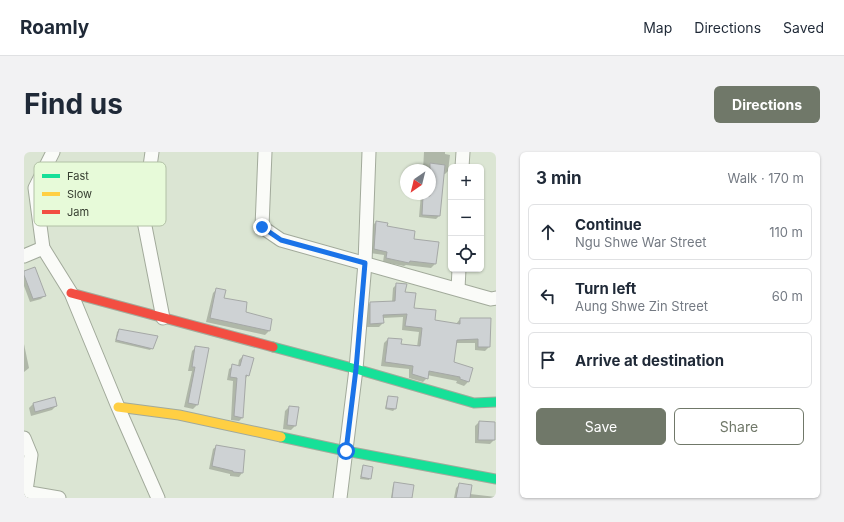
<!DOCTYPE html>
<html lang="en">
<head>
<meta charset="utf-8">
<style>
	:root { --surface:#fff; --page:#f2f2f3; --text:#1f2937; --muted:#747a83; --line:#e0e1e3; --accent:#707869 }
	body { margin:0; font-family:Inter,sans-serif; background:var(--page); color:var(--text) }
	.controls { position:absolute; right:12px; top:12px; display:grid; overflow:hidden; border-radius:6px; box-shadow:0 1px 3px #0004 }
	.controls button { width:36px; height:36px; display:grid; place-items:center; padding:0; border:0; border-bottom:1px solid var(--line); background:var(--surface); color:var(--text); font:20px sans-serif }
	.compass { position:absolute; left:376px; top:12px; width:36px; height:36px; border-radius:50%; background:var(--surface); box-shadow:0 1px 3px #0004; rotate:215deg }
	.stop { position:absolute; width:12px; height:12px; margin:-9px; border:3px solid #1a73e8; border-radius:50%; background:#fff }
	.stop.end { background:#1a73e8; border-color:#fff; box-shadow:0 1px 4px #0008 }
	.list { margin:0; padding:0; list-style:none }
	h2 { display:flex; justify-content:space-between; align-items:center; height:52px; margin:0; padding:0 16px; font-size:17px }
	h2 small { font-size:13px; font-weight:400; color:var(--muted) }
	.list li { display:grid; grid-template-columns:26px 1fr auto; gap:12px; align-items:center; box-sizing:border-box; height:56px; margin:0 8px 8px; padding:0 8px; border:1px solid var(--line); border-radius:6px }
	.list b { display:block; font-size:15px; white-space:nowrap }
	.list p { margin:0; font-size:13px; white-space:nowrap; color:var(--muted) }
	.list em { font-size:13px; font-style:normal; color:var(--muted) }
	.actions { display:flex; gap:8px; padding:12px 16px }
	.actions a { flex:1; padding:9px 0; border:1px solid var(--accent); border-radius:6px; text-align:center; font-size:14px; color:var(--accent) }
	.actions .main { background:var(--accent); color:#fff }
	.icon { flex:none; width:22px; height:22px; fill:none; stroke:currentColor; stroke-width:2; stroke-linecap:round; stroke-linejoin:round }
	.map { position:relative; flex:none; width:472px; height:346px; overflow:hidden; border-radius:6px }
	header { display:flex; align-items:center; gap:24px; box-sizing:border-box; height:56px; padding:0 20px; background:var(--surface); border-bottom:1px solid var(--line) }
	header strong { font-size:19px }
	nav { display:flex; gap:22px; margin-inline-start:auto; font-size:14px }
	.intro { display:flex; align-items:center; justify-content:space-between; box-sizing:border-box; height:96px; padding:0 24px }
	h1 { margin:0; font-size:28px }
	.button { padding:10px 18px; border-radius:6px; background:var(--accent); color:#fff; font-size:14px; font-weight:700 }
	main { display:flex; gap:24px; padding:0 24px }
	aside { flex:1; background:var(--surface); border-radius:6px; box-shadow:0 1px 3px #0004 }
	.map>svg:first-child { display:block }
	.shadow { fill:#0003 }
	.building { fill:#ced2d4; stroke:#a5a8a6 }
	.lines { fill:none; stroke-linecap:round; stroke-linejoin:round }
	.street-casing { stroke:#a2aa9b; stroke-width:15 }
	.fast-casing { stroke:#a2aa9b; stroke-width:11 }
	.slow-casing { stroke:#a2aa9b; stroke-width:11 }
	.jam-casing { stroke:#a2aa9b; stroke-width:11 }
	.street { stroke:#fafbf8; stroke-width:13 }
	.fast { stroke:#16e098; stroke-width:9 }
	.slow { stroke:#ffcf43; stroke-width:9 }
	.jam { stroke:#f24e42; stroke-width:9 }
	.route { stroke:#1a73e8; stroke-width:5 }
	.key { fill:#e7fad9; stroke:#b2c1a6; stroke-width:1 }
	.key-label { font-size:11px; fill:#363d30 }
</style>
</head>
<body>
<header>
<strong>Roamly</strong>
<nav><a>Map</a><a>Directions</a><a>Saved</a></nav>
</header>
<div class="intro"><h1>Find us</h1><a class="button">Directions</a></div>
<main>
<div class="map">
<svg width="472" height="346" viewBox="0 0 472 346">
	<rect width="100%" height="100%" fill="#dbe5d3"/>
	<g class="shadow">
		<path d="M 400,0 L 421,0 L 421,2 L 426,3 L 424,19 L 421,22 L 419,22 L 415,64 L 412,67 L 395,65 L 397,42 L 406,42 L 406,18 L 399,18 Z"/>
		<path d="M 352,70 L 363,72 L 362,74 L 388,88 L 411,112 L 407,116 L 382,113 L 380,114 L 359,110 L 360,103 L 346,101 L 348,74 Z"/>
		<path d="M 0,120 L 20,144 L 17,147 L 6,150 L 0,134 Z"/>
		<path d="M 373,132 L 380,141 L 389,156 L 410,169 L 432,172 L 436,167 L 465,195 L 461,199 L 451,198 L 451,191 L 431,191 L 429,211 L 444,230 L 440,234 L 432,231 L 433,229 L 403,223 L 403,226 L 399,230 L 385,226 L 385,217 L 357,214 L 360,191 L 364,187 L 376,193 L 393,195 L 395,180 L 378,178 L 379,165 L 359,166 L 359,171 L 355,175 L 342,175 L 342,155 L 346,151 L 368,150 L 369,136 Z"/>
		<path d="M 193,137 L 199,147 L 221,161 L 247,168 L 245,179 L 241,183 L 182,170 L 189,141 Z"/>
		<path d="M 95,178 L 128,196 L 126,198 L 91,190 L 93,180 Z"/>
		<path d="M 0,192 L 5,216 L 0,220 Z"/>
		<path d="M 172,195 L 183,197 L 173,253 L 169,257 L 160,255 L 168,219 L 164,219 L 168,199 Z"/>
		<path d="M 219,204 L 224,223 L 221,227 L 218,266 L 215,269 L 207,268 L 209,229 L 203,228 L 205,217 L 209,214 L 214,214 L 215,208 Z"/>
		<path d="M 364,245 L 371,257 L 369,259 L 361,257 L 363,247 Z"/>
		<path d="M 30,247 L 32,254 L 28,258 L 7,264 L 5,256 L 9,252 Z"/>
		<path d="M 265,255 L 271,274 L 267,278 L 259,277 L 261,259 Z"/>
		<path d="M 455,270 L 470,288 L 466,292 L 451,291 L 451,274 Z"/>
		<path d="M 193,294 L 220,299 L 218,321 L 215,325 L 206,324 L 206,322 L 185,317 L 189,297 Z"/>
		<path d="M 339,314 L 346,326 L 345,328 L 336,327 L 338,316 Z"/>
		<path d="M 371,331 L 387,346 L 367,346 L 369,333 Z"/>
		<path d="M 436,332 L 446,342 L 472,345 L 472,346 L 430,346 L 432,336 Z"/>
	</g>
	<g class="building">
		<path d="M 406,11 L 421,13 L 416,64 L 398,63 L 399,44 L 406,44 Z"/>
		<path d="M 352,69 L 364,71 L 363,74 L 391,79 L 390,87 L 415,90 L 412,112 L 386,109 L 385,111 L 362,106 L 363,100 L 350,97 Z"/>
		<path d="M 11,115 L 22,144 L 9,147 L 0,123 L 0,119 Z"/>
		<path d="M 372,131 L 383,132 L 381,140 L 392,141 L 390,156 L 412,158 L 411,168 L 436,172 L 436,166 L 467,166 L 466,195 L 454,195 L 454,187 L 433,188 L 430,210 L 449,216 L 445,230 L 436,227 L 436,225 L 405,219 L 404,227 L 388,222 L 389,214 L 361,210 L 364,186 L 378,187 L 377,192 L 396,194 L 398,176 L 381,174 L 383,162 L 359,163 L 360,171 L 346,172 L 346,150 L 371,149 Z"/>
		<path d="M 192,136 L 202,138 L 200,146 L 223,150 L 222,160 L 248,167 L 246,179 L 186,166 Z"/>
		<path d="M 95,177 L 134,184 L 129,197 L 92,188 Z"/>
		<path d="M 171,194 L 185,196 L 174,253 L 164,251 L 171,215 L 168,215 Z"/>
		<path d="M 219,203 L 230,206 L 225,224 L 222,223 L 219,266 L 210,264 L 213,226 L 206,225 L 208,212 L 216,214 Z"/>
		<path d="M 364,244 L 374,245 L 372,257 L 362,256 Z"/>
		<path d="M 31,245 L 33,254 L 11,260 L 9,251 Z"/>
		<path d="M 265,254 L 275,255 L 272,274 L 263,273 Z"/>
		<path d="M 455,269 L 471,270 L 471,288 L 454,288 Z"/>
		<path d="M 192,293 L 221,298 L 219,321 L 209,320 L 209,319 L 188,314 Z"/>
		<path d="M 339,313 L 349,315 L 347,327 L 337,325 Z"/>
		<path d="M 370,330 L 390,333 L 388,346 L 368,346 Z"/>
		<path d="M 435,331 L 448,333 L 446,346 L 432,346 Z"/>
	</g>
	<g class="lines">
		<defs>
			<g id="street">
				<path d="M 29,0 L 11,36 L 19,96 L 47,141 L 94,255 L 134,346"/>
				<path d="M 128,0 L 119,64 L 139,166"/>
				<path d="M 241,0 L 238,75 L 257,88 L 467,147 L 472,146"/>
				<path d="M 438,15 L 439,0"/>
				<path d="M 0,104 L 19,96"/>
				<path d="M 434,137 L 435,117"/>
				<path d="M 0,286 L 7,303 L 1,346"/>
				<path d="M 0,340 L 35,346"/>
				<path d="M 316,346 L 332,217 L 341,111 L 345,0"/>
			</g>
			<g id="fast">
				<path d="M 249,195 L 332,217 L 450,251 L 472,250"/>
				<path d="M 257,285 L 322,299 L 472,327"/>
			</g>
			<path id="slow" d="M 94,255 L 155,263 L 257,285"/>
			<path id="jam" d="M 47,141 L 249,195"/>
		</defs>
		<use href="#street" class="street-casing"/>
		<use href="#fast" class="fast-casing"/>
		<use href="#slow" class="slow-casing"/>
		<use href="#jam" class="jam-casing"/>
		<use href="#street" class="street"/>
		<use href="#fast" class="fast"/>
		<use href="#slow" class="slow"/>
		<use href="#jam" class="jam"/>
	</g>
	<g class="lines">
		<path class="route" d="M 238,75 L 257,88 L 341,111 L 332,217 L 322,299"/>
	</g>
	<rect x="10" y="10" width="132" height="64" rx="6" class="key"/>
	<rect x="18" y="22" width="18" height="4" fill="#16e098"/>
	<rect x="18" y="40" width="18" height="4" fill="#ffcf43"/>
	<rect x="18" y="58" width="18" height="4" fill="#f24e42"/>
	<g class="key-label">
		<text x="43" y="28">Fast</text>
		<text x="43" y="46">Slow</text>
		<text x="43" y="64">Jam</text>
	</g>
</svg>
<div class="controls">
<button>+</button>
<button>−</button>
<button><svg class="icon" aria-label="locate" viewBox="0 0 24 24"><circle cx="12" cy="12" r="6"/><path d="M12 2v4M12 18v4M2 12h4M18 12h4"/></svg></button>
</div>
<svg class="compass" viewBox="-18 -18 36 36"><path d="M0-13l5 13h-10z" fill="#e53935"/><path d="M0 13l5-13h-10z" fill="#747a83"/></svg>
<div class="stop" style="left:322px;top:299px"></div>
<div class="stop end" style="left:238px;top:75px"></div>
</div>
<aside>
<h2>3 min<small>Walk · 170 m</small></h2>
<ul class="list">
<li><svg class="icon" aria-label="ahead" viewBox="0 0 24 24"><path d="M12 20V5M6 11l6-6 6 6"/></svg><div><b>Continue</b><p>Ngu Shwe War Street</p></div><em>110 m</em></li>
<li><svg class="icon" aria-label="left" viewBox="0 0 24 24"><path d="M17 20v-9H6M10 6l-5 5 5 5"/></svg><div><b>Turn left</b><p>Aung Shwe Zin Street</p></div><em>60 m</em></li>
<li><svg class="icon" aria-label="arrive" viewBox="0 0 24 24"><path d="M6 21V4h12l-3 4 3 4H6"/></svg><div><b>Arrive at destination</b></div></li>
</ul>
<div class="actions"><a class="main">Save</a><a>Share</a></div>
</aside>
</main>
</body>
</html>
